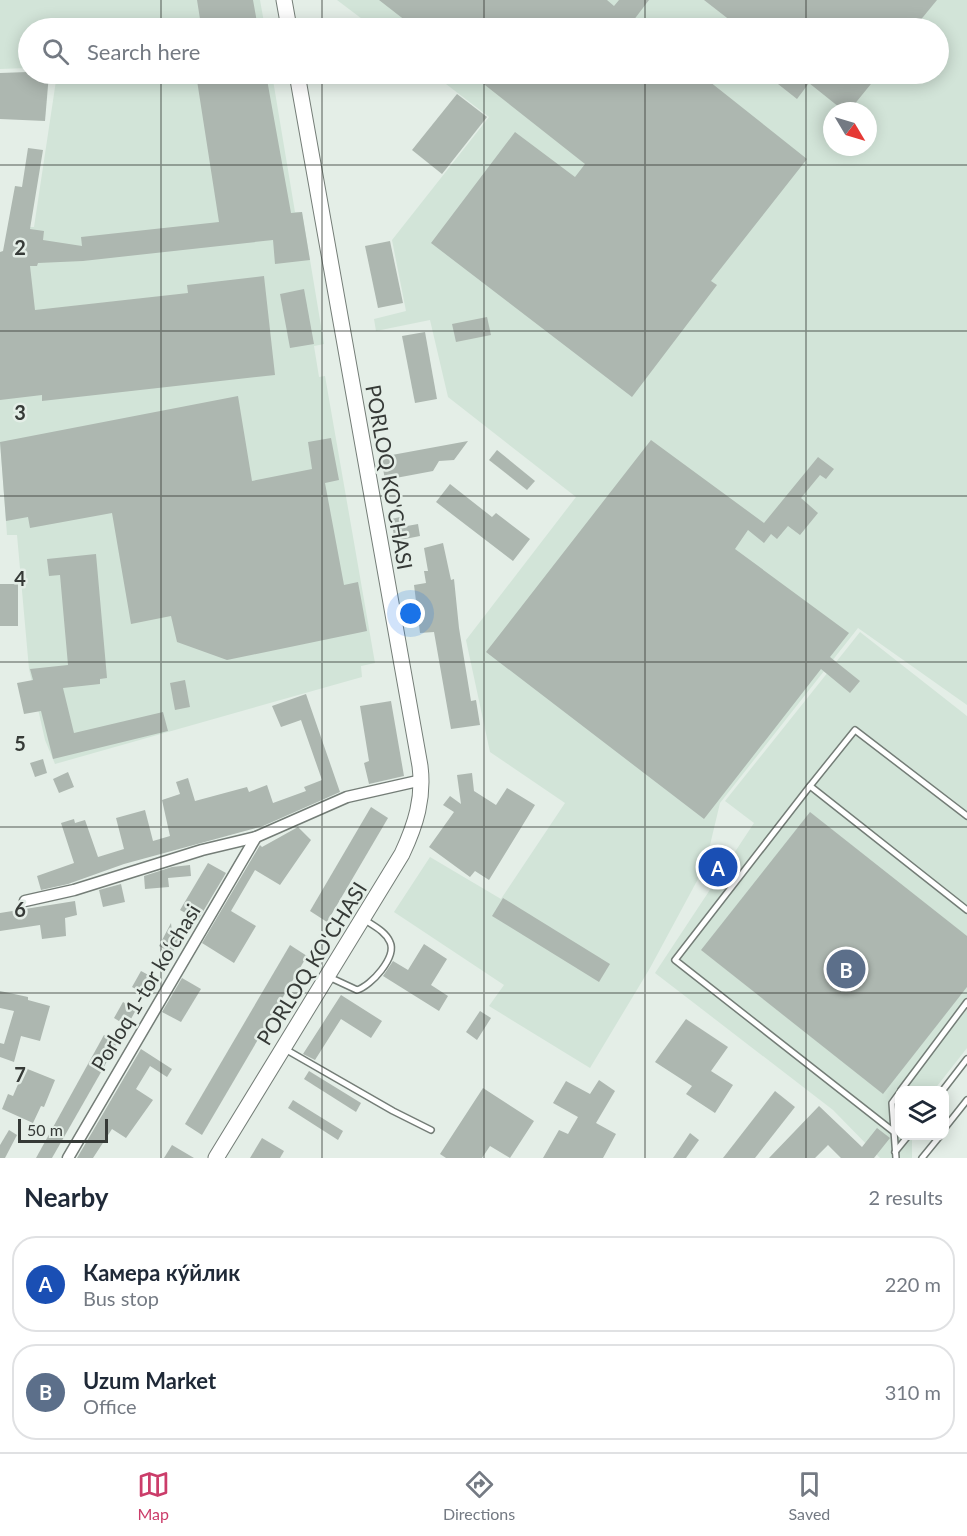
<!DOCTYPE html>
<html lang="en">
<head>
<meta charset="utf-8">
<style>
	:root { --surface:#fff; --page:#f2f2f3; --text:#1f2937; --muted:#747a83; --line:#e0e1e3; --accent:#cb3d6a }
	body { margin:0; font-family:Lato,sans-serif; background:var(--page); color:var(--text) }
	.controls { position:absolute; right:18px; bottom:18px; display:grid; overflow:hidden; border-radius:12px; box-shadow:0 3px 15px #0003 }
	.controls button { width:54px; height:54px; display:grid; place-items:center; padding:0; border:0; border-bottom:2px solid var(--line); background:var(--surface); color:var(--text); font:30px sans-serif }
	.compass { position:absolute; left:823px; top:102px; width:54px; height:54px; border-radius:50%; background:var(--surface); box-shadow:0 3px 15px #0003; rotate:128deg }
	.scale { position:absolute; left:18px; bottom:15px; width:90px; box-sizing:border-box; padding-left:6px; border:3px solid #363a37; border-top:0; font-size:16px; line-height:21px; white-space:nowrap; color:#363a37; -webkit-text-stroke:4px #e4eee7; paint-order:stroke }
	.you { position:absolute; left:411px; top:614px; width:21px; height:21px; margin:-15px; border:4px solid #fff; border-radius:50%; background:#1a73e8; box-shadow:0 0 0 9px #1a73e833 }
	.badge { display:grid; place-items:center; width:39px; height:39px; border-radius:50%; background:var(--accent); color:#fff; font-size:20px; font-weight:700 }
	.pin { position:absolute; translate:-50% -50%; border:3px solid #fff; box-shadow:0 2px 6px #0006 }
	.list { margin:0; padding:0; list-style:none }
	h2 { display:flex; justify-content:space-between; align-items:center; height:78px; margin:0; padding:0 24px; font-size:26px }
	h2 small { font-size:20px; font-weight:400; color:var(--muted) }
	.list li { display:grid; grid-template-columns:39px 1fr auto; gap:18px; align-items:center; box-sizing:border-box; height:96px; margin:0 12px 12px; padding:0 12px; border:2px solid var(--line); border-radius:24px }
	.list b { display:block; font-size:22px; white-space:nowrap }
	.list p { margin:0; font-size:20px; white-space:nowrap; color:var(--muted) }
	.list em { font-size:20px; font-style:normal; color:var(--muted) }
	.icon { flex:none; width:33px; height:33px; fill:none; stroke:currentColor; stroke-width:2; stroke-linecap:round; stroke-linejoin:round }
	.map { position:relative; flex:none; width:967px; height:1158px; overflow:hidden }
	.search { position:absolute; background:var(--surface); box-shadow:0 3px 15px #0003; left:18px; right:18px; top:18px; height:66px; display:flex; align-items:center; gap:15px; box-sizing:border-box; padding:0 21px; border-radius:33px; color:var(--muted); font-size:22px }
	.sheet { height:294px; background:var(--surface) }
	nav { display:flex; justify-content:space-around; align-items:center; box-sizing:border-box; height:84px; border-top:2px solid var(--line); background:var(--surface); font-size:16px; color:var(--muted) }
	nav a { display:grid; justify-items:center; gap:3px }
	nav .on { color:var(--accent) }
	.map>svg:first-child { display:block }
	.built { fill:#d2e4d8; fill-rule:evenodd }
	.building { fill:#adb7b0 }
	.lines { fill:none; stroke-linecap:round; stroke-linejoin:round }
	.lane-casing { stroke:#747d77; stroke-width:8 }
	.street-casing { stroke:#747d77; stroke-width:13 }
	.secondary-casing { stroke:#747d77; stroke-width:17 }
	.lane { stroke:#fff; stroke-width:5 }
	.street { stroke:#fff; stroke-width:10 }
	.secondary { stroke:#fff; stroke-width:15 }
	.grid { fill:none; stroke:#363a37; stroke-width:1.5; stroke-opacity:0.55 }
	.labels { text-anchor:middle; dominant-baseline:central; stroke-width:5; stroke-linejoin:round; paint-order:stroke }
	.street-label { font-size:21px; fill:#363a37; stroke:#e4eee7 }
	.grid-label { font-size:20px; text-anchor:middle; font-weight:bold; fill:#363a37; stroke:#e4eee7; stroke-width:5; stroke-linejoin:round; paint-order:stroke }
</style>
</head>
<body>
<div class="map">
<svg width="967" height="1158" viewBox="0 0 967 1158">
	<rect width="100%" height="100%" fill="#e4eee7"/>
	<g class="built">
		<path d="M 0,0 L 260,0 L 265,28 L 28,28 L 28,68 L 0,69 Z"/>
		<path d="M 337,0 L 967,0 L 967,705 L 858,628 L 720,803 L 705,866 L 650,968 L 590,1068 L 489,1006 L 504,985 L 394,912 L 430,857 L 501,899 L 565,803 L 490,752 L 466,640 L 576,497 L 448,397 L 430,320 L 376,331 L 374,319 L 406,311 L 392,240 L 489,117 L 433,74 L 938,74 L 938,28 L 374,28 ZM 832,111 L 868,111 L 868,147 L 832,147 Z"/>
		<path d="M 57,74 L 272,74 L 295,212 L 302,212 L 324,344 L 314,346 L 319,377 L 325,376 L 375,663 L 361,666 L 362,677 L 55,764 L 45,740 L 29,669 L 17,535 L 7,535 L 6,521 L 0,441 L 0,265 L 30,227 L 34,227 Z"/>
		<path d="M 860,632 L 967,716 L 967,1048 L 934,1090 L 900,1090 L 900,1136 L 912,1136 L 912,1158 L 880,1158 L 833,1110 L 655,973 L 754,823 L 725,801 Z"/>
	</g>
	<g class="building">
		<path d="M 197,0 L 253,0 L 258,28 L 177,28 L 176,25 L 200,19 Z"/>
		<path d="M 379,0 L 607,0 L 614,6 L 619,0 L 649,0 L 633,21 L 643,28 L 415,28 Z"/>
		<path d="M 704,0 L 937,0 L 914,28 L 740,28 Z"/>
		<path d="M 28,72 L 49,74 L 45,121 L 0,119 L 0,73 Z"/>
		<path d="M 196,74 L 266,74 L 291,213 L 302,212 L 310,260 L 275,264 L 273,240 L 83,261 L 38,263 L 37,266 L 30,266 L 35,310 L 188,293 L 187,285 L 264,276 L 275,375 L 42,401 L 42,395 L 0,400 L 0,252 L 3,251 L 15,186 L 22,187 L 28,148 L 43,150 L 30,229 L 44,231 L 43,240 L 82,246 L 81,237 L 219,222 Z"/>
		<path d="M 471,74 L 700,74 L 807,159 L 711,281 L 717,285 L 632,397 L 431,243 L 515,132 L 575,177 L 585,164 Z"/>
		<path d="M 787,74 L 879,74 L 849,111 L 844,111 L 809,83 L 797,99 L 778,84 Z"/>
		<path d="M 457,94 L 487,117 L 442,174 L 412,150 Z"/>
		<path d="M 390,241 L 403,303 L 378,308 L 365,246 Z"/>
		<path d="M 304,289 L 314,344 L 290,348 L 280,294 Z"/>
		<path d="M 487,317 L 491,335 L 456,342 L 452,324 Z"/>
		<path d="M 425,332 L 437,399 L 415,403 L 402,336 Z"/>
		<path d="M 238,396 L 252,481 L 312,469 L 308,442 L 331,438 L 339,480 L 325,483 L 344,585 L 358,582 L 367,631 L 227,660 L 177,642 L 171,616 L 131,624 L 112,513 L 30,528 L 28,517 L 6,521 L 0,442 Z"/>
		<path d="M 651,440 L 764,523 L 818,457 L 834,469 L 826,479 L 820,475 L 801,498 L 818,513 L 800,535 L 788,526 L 777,539 L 771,534 L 764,543 L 748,530 L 735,549 L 849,633 L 830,657 L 860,681 L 850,693 L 821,669 L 704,819 L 486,652 Z"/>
		<path d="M 468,441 L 454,460 L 439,461 L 433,471 L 385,480 L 381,457 Z"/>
		<path d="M 497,450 L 535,481 L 527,490 L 489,460 Z"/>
		<path d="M 450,484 L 492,517 L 496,513 L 530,539 L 513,561 L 436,502 Z"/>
		<path d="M 405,516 L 407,526 L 418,524 L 420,536 L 395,541 L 391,519 Z"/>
		<path d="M 443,543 L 451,580 L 454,579 L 459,628 L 471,701 L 476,700 L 480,725 L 451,729 L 434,632 L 420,633 L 414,585 L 426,583 L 424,571 L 428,571 L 424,548 Z"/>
		<path d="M 96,554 L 107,678 L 100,679 L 100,684 L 63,688 L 74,733 L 163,712 L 168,731 L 53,759 L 41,711 L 24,714 L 17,683 L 33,680 L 30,669 L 68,665 L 60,575 L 49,576 L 47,559 Z"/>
		<rect x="0" y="584" width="18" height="42"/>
		<path d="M 185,680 L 190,707 L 175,710 L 170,683 Z"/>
		<path d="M 306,694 L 340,792 L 263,826 L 124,864 L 68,884 L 41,890 L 37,876 L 74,863 L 61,823 L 74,819 L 75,823 L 85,820 L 98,857 L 124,849 L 116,818 L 145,810 L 153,841 L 170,836 L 162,800 L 180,794 L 176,782 L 188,778 L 195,801 L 247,787 L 249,792 L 267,785 L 273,803 L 306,791 L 304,787 L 322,780 L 301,720 L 281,727 L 272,706 Z"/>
		<path d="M 391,701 L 404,776 L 369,784 L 364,763 L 369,761 L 360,706 Z"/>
		<path d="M 43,759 L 47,773 L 35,777 L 30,763 Z"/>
		<path d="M 68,772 L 74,787 L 59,793 L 53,779 Z"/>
		<path d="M 472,773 L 474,791 L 496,805 L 507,788 L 535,805 L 489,880 L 475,871 L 470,877 L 429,847 L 454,812 L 443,805 L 450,796 L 461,804 L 457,775 Z"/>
		<path d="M 371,807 L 388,818 L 327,922 L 310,911 Z"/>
		<path d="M 810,812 L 967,936 L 967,987 L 883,1094 L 701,950 Z"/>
		<path d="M 298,827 L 311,840 L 280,885 L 255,870 L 231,911 L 256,926 L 234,963 L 202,943 L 260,845 L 262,847 Z"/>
		<path d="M 208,863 L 226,873 L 198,920 L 180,910 Z"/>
		<path d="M 190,865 L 191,876 L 168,878 L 169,887 L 145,889 L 144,876 L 172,867 Z"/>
		<path d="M 121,884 L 125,902 L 103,907 L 99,890 Z"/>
		<path d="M 503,898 L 610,964 L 599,982 L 492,916 Z"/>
		<path d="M 75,901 L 77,915 L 65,918 L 66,936 L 42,939 L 40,925 L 0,931 L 0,913 Z"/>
		<path d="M 171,923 L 172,932 L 181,937 L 172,953 L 159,946 Z"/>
		<path d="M 424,944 L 447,959 L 431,985 L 448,996 L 439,1011 L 383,976 L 393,961 L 408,970 Z"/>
		<path d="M 290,945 L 307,956 L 202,1135 L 185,1124 Z"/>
		<path d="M 141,971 L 154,978 L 145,994 L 132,987 Z"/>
		<path d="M 182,978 L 201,989 L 181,1022 L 162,1012 Z"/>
		<path d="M 0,991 L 28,997 L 28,1000 L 50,1006 L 40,1041 L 21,1036 L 14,1062 L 0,1057 L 0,1043 L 4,1044 L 14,1011 L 0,1008 Z"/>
		<path d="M 341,995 L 382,1021 L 371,1038 L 341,1019 L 315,1060 L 303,1054 Z"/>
		<path d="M 123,1002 L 136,1010 L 127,1026 L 114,1018 Z"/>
		<path d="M 480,1011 L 491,1018 L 477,1040 L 466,1032 Z"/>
		<path d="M 686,1019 L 728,1047 L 711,1071 L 733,1085 L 715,1113 L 686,1094 L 692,1086 L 655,1062 Z"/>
		<path d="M 104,1035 L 117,1043 L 100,1074 L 52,1158 L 36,1158 Z"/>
		<path d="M 141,1049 L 172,1069 L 167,1077 L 150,1066 L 136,1089 L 153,1100 L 126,1138 L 112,1129 L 93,1158 L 77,1158 Z"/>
		<path d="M 25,1068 L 55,1080 L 44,1107 L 41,1106 L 33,1123 L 2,1109 L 8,1094 L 13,1096 Z"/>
		<path d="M 309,1071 L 361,1103 L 356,1112 L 304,1079 Z"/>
		<path d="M 599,1080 L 615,1091 L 596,1123 L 616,1134 L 603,1158 L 543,1158 L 559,1130 L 568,1134 L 578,1117 L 553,1103 L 566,1081 L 590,1094 Z"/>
		<path d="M 483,1088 L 534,1121 L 510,1158 L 490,1146 L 482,1158 L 446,1158 L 440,1154 Z"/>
		<path d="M 775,1091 L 795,1107 L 755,1158 L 723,1158 Z"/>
		<path d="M 293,1100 L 343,1131 L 338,1140 L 288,1108 Z"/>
		<path d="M 819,1106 L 862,1147 L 877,1128 L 890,1138 L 874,1158 L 841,1158 L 828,1145 L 815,1158 L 769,1158 Z"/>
		<path d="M 9,1130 L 17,1135 L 5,1158 L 0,1158 L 0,1145 Z"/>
		<path d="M 690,1133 L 699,1140 L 686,1158 L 673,1158 Z"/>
		<path d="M 262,1138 L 284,1151 L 280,1158 L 250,1158 Z"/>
		<path d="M 172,1145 L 194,1158 L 164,1158 Z"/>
	</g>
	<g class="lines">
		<defs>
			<g id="lane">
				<path d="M 810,786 L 855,730 L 967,816"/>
				<path d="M 329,977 L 357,990 C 371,986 397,957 390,942 C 386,932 374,926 365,920"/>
				<path d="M 285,1049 L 393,1111 L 431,1130"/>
				<path d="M 901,1090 L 967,1002"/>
				<path d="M 943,1090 L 967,1059"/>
				<path d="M 944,1129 L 967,1100"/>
				<path d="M 894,1132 L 675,960 L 810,786 L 967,910"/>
				<path d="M 895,1152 L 908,1136"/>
				<path d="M 896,1158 L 892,1103 L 900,1092"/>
				<path d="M 922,1158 L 940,1136"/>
			</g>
			<g id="street">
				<path d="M 25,901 L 74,890 L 202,850 L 256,837 L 347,797 L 422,780"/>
				<path d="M 68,1158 L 256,837"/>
			</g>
			<g id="secondary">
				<path d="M 284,0 L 289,28"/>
				<path d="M 216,1158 L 402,854 C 416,824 424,798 420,766 L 297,74"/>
			</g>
		</defs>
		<use href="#lane" class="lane-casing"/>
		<use href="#street" class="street-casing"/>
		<use href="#secondary" class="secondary-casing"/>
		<use href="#lane" class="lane"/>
		<use href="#street" class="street"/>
		<use href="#secondary" class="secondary"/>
	</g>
	<path class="grid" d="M 161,0 L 161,28M 322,0 L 322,28M 484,0 L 484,28M 645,0 L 645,28M 806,0 L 806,28M 161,74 L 161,1158M 322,74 L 322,1158M 484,74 L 484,1158M 645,74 L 645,1158M 806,74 L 806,1158M 0,165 L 967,165M 0,331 L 967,331M 0,496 L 967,496M 0,662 L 967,662M 0,827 L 967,827M 0,993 L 967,993"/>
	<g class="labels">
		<g class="street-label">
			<text transform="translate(390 477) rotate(80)">PORLOQ KO'CHASI</text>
			<text transform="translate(311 963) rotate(-58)">PORLOQ KO'CHASI</text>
			<text transform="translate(145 987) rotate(-59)">Porloq 1-tor koʻchasi</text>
		</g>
	</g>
	<g class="grid-label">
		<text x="20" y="255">2</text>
		<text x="20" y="420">3</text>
		<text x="20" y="586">4</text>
		<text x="20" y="751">5</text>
		<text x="20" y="917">6</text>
		<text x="20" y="1082">7</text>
	</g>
</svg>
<div class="controls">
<button><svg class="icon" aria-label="layers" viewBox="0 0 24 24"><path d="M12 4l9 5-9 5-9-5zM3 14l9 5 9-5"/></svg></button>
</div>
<svg class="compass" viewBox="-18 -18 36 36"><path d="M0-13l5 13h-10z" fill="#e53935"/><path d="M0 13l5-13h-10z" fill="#747a83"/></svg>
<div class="scale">50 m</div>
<div class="you"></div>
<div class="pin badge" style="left:718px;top:867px;background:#1a4fb4">A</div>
<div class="pin badge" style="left:846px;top:969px;background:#5c6f8a">B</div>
<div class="search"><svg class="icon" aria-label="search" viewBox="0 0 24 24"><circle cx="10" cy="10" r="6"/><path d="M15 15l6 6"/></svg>Search here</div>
</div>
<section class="sheet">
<h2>Nearby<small>2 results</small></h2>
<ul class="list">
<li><span class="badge" style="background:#1a4fb4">A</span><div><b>Камера ку́йлик</b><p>Bus stop</p></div><em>220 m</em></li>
<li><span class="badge" style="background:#5c6f8a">B</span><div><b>Uzum Market</b><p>Office</p></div><em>310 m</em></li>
</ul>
</section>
<nav>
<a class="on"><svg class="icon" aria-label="map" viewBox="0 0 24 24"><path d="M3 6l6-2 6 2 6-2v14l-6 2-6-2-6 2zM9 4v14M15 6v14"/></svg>Map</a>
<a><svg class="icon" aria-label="directions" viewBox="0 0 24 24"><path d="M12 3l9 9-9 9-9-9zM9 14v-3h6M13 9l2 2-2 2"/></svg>Directions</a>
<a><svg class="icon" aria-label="saved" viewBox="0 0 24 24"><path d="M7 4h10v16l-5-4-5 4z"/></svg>Saved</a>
</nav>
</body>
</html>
